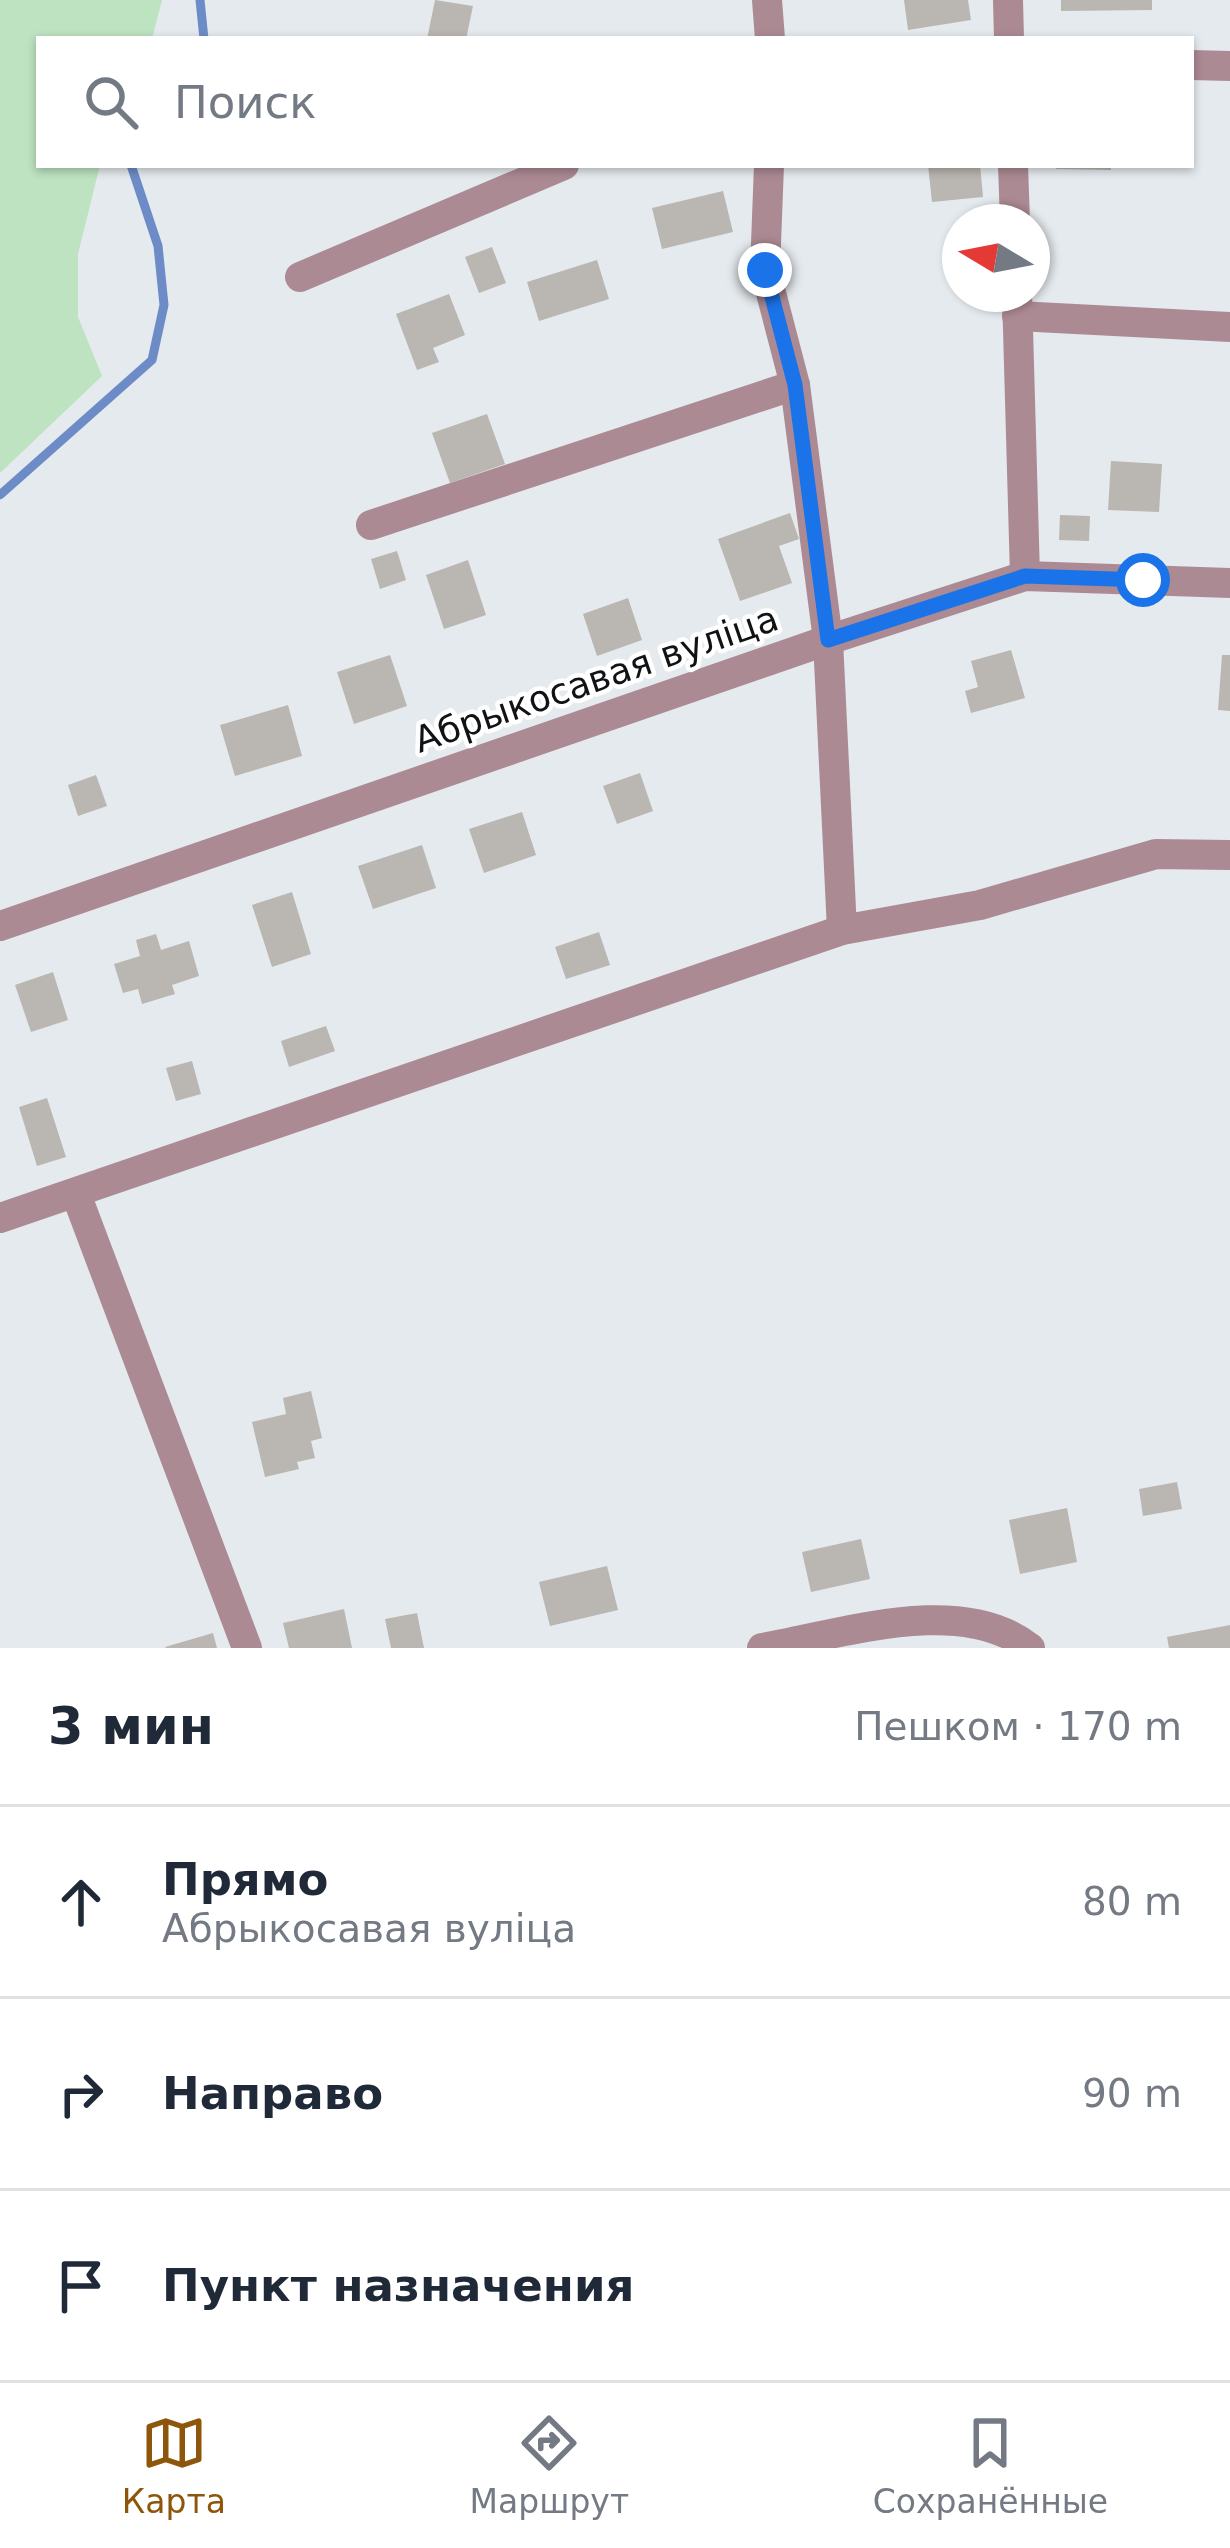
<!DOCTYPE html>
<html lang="ru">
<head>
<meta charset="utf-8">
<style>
	:root { --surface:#fff; --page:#f6f6f7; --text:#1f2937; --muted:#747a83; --line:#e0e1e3; --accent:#8d560a }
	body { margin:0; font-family:"DejaVu Sans",sans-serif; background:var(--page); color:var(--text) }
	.compass { position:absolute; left:942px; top:204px; width:108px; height:108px; border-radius:50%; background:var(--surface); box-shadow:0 3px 9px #0004; rotate:280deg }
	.stop { position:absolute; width:36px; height:36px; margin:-27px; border:9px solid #1a73e8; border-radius:50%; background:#fff }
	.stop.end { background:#1a73e8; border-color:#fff; box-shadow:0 3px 12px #0008 }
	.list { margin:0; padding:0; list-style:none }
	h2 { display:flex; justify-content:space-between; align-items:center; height:156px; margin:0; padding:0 48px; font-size:51px }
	h2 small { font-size:39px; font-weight:400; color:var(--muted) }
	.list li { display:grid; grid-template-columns:78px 1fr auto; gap:36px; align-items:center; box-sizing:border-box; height:192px; padding:0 48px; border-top:3px solid var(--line) }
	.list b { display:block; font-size:45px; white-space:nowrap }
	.list p { margin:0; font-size:39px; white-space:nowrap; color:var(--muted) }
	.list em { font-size:39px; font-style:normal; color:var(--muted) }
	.icon { flex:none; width:66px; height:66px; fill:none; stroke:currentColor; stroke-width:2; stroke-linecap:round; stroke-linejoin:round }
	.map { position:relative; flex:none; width:1230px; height:1648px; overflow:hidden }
	.search { position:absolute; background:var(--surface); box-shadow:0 3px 9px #0004; left:36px; right:36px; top:36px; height:132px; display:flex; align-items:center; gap:30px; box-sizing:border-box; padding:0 42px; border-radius:0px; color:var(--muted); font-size:45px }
	.sheet { height:732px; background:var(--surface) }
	nav { display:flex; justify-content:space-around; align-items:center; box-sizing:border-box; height:168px; border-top:3px solid var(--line); background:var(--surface); font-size:33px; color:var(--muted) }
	nav a { display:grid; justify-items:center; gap:6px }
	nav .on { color:var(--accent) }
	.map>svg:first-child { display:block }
	.green { fill:#bde3c1 }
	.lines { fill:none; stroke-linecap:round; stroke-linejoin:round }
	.stream { stroke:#6d8cc7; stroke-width:9 }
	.building { fill:#bab6b1 }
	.minor { stroke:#ac8a93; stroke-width:30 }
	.route { stroke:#1a73e8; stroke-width:15 }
	.labels { text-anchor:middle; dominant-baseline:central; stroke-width:9; stroke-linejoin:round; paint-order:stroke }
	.street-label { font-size:36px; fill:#111214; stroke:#fff }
</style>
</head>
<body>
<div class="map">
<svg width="1230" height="1648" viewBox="0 0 1230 1648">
	<rect width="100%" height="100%" fill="#e5eaee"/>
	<path class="green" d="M 0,0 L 162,0 L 152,39 L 39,39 L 39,165 L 100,165 L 78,254 L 78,317 L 102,376 L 0,473 Z"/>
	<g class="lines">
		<g class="stream">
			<path d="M 200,0 L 204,39"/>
			<path d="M 0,495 L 152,360 L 164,305 L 158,246 L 131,165"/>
		</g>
	</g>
	<g class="building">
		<path d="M 435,0 L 473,6 L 466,39 L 427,39 Z"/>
		<path d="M 904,0 L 968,0 L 971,20 L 908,30 Z"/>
		<path d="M 1061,0 L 1152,0 L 1152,10 L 1061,11 Z"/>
		<path d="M 928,165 L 980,165 L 983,197 L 932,202 Z"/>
		<path d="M 1056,165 L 1111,165 L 1111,170 L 1056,169 Z"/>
		<path d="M 723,191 L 733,232 L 662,249 L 652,208 Z"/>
		<path d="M 492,247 L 506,283 L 479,293 L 465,257 Z"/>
		<path d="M 597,260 L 609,299 L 539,321 L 527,282 Z"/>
		<path d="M 449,294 L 465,335 L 433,348 L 439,362 L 417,370 L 396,314 Z"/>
		<path d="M 487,414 L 505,464 L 450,483 L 432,433 Z"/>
		<path d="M 1111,461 L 1162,464 L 1159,512 L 1108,510 Z"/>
		<path d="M 790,513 L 799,539 L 779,546 L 792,583 L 740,601 L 718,539 Z"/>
		<path d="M 1060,515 L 1090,516 L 1089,541 L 1059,540 Z"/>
		<path d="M 397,551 L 406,580 L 380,589 L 371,559 Z"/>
		<path d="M 468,560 L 486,615 L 444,629 L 426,575 Z"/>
		<path d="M 628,598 L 642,640 L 597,656 L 583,614 Z"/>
		<path d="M 1011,650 L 1025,698 L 971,713 L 965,691 L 978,687 L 971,661 Z"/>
		<path d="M 390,655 L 407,706 L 354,724 L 337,672 Z"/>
		<path d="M 1222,655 L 1230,655 L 1230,711 L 1218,710 Z"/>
		<path d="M 288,705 L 302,756 L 235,776 L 220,725 Z"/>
		<path d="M 640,773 L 653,811 L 617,824 L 603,786 Z"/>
		<path d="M 96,775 L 107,806 L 78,816 L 68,785 Z"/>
		<path d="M 522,812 L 536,855 L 484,873 L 469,829 Z"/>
		<path d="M 422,845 L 436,888 L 373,909 L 358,866 Z"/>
		<path d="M 292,892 L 311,954 L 272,967 L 252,905 Z"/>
		<path d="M 599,932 L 610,965 L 566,979 L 555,947 Z"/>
		<path d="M 156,934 L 161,950 L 189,941 L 199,976 L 172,985 L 175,994 L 142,1004 L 138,989 L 123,993 L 114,964 L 140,956 L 136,940 Z"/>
		<path d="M 53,972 L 68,1020 L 31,1032 L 15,985 Z"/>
		<path d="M 326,1026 L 335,1051 L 289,1067 L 281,1041 Z"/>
		<path d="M 192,1061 L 201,1094 L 176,1101 L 166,1068 Z"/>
		<path d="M 47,1098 L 66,1157 L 37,1166 L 19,1107 Z"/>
		<path d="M 311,1391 L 322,1438 L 311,1441 L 315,1458 L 297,1462 L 299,1469 L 265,1477 L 252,1422 L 286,1414 L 283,1398 Z"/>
		<path d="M 1177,1482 L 1182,1509 L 1143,1516 L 1139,1489 Z"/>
		<path d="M 1067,1508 L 1077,1562 L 1020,1574 L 1009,1520 Z"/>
		<path d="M 861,1539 L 870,1579 L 811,1592 L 802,1552 Z"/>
		<path d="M 607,1566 L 618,1610 L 550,1626 L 539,1582 Z"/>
		<path d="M 344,1609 L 352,1648 L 289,1648 L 283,1623 Z"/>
		<path d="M 417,1613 L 424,1648 L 391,1648 L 385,1619 Z"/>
		<path d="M 1230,1625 L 1230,1648 L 1169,1648 L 1167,1637 Z"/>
		<path d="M 213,1633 L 217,1648 L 166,1648 L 165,1647 Z"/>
	</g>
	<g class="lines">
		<g class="minor">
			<path d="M 767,0 L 770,39"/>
			<path d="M 1008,0 L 1009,39"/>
			<path d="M 1191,65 L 1230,66"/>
			<path d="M 769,165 L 765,270 L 795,385 L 828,640 L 842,930"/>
			<path d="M 1013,165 L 1015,222"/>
			<path d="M 300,277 L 564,165"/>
			<path d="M 1017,294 L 1025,576"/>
			<path d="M 1017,316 L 1230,327"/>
			<path d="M 371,525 L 795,385"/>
			<path d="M 0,926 L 828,640 L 1025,576 L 1230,583"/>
			<path d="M 76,1194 L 247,1648"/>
			<path d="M 0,1218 L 842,930 L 980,905 L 1156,854 L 1230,855"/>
			<path d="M 762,1648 C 842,1634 962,1593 1030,1648"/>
		</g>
	</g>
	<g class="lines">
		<path class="route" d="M 765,270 L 795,385 L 828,640 L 1025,576 L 1143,580"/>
	</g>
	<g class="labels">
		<g class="street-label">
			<text transform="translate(596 679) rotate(-19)">Абрыкосавая вуліца</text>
		</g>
	</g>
</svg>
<svg class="compass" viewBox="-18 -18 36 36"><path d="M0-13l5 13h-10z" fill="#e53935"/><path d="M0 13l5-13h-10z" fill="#747a83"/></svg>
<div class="stop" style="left:1143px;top:580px"></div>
<div class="stop end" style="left:765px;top:270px"></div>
<div class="search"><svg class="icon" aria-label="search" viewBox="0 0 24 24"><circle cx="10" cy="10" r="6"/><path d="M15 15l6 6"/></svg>Поиск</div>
</div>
<section class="sheet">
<h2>3 мин<small>Пешком · 170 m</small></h2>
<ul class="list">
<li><svg class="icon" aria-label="ahead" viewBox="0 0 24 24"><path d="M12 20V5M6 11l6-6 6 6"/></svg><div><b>Прямо</b><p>Абрыкосавая вуліца</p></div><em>80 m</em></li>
<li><svg class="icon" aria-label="right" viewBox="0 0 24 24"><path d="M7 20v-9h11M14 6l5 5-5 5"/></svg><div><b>Направо</b></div><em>90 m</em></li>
<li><svg class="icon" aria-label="arrive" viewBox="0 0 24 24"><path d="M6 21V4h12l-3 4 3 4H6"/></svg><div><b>Пункт назначения</b></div></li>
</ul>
</section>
<nav>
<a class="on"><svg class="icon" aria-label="map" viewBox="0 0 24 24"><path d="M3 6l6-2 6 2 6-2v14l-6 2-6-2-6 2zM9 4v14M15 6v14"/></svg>Карта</a>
<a><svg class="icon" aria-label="directions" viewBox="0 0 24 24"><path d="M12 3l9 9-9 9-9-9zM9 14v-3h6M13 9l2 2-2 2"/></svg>Маршрут</a>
<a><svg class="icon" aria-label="saved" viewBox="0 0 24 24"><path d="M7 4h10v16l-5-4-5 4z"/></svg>Сохранённые</a>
</nav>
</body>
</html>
